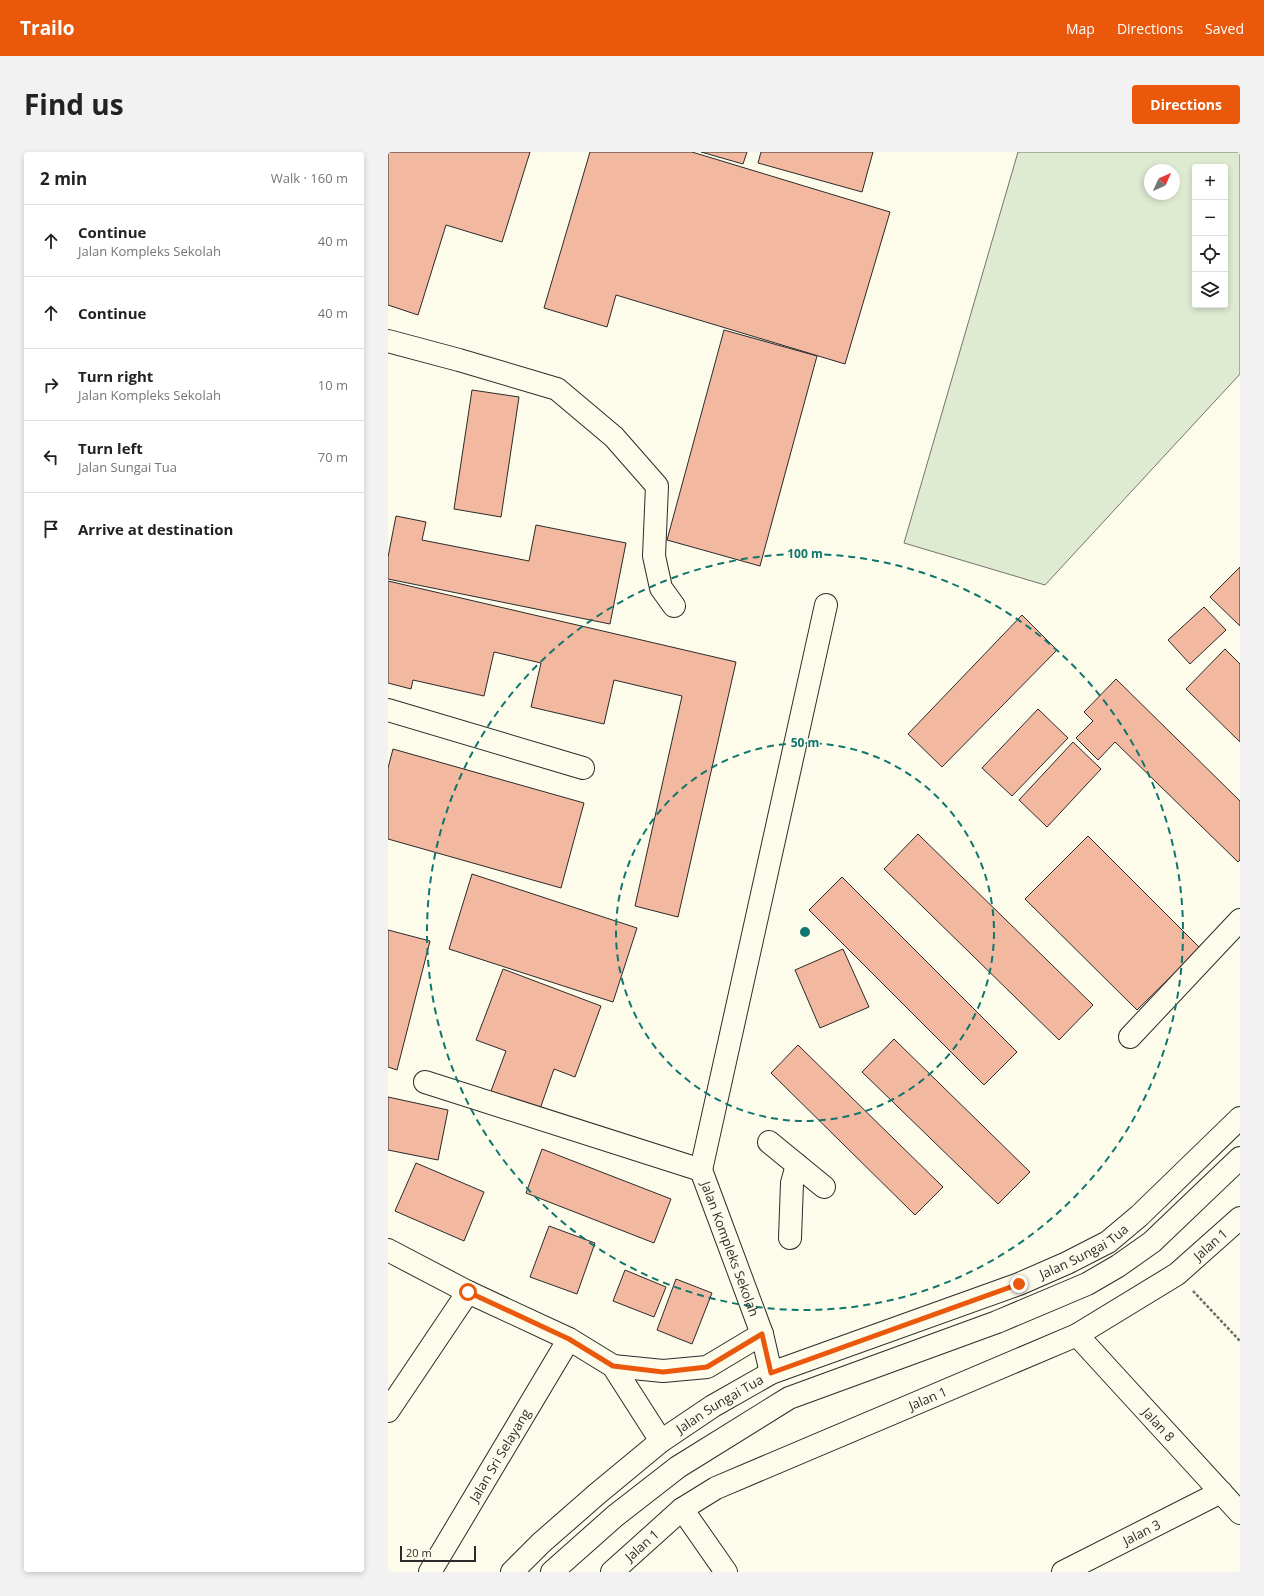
<!DOCTYPE html>
<html lang="en">
<head>
<meta charset="utf-8">
<style>
	:root { --surface:#fff; --page:#f2f2f2; --text:#222; --muted:#767676; --line:#e0e0e0; --accent:#ea580c }
	body { margin:0; font-family:"Open Sans",sans-serif; background:var(--page); color:var(--text) }
	.controls { position:absolute; right:12px; top:12px; display:grid; overflow:hidden; border-radius:4px; box-shadow:0 2px 6px #0003 }
	.controls button { width:36px; height:36px; display:grid; place-items:center; padding:0; border:0; border-bottom:1px solid var(--line); background:var(--surface); color:var(--text); font:20px sans-serif }
	.compass { position:absolute; left:756px; top:12px; width:36px; height:36px; border-radius:50%; background:var(--surface); box-shadow:0 2px 6px #0003; rotate:45deg }
	.scale { position:absolute; left:12px; bottom:10px; width:76px; box-sizing:border-box; padding-left:4px; border:2px solid #2b2b2b; border-top:0; font-size:11px; line-height:14px; white-space:nowrap; color:#2b2b2b; -webkit-text-stroke:3px #fdfbea; paint-order:stroke }
	.stop { position:absolute; width:12px; height:12px; margin:-9px; border:3px solid #ea580c; border-radius:50%; background:#fff }
	.stop.end { background:#ea580c; border-color:#fff; box-shadow:0 1px 4px #0008 }
	.list { margin:0; padding:0; list-style:none }
	h2 { display:flex; justify-content:space-between; align-items:center; height:52px; margin:0; padding:0 16px; font-size:17px }
	h2 small { font-size:13px; font-weight:400; color:var(--muted) }
	.list li { display:grid; grid-template-columns:26px 1fr auto; gap:12px; align-items:center; box-sizing:border-box; height:72px; padding:0 16px; border-top:1px solid var(--line) }
	.list b { display:block; font-size:15px; white-space:nowrap }
	.list p { margin:0; font-size:13px; white-space:nowrap; color:var(--muted) }
	.list em { font-size:13px; font-style:normal; color:var(--muted) }
	.icon { flex:none; width:22px; height:22px; fill:none; stroke:currentColor; stroke-width:2; stroke-linecap:round; stroke-linejoin:round }
	.map { position:relative; flex:none; width:852px; height:1420px; overflow:hidden; border-radius:4px }
	header { display:flex; align-items:center; gap:24px; box-sizing:border-box; height:56px; padding:0 20px; background:var(--accent); color:#fff }
	header strong { font-size:19px }
	nav { display:flex; gap:22px; margin-inline-start:auto; font-size:14px }
	.intro { display:flex; align-items:center; justify-content:space-between; box-sizing:border-box; height:96px; padding:0 24px }
	h1 { margin:0; font-size:28px }
	.button { padding:10px 18px; border-radius:4px; background:var(--accent); color:#fff; font-size:14px; font-weight:700 }
	main { display:flex; gap:24px; padding:0 24px }
	aside { flex:1; background:var(--surface); border-radius:4px; box-shadow:0 2px 6px #0003 }
	.map>svg:first-child { display:block }
	.green { fill:#deebd1; stroke:#74746e; fill-rule:evenodd }
	.building { fill:#f2b8a0; stroke:#2b2b2b }
	.lines { fill:none; stroke-linecap:round; stroke-linejoin:round }
	.minor-casing { stroke:#2b2b2b; stroke-width:24 }
	.major-casing { stroke:#2b2b2b; stroke-width:24 }
	.path { stroke:#6a6964; stroke-width:2.5; stroke-dasharray:3 2; stroke-linecap:butt }
	.minor { stroke:#fdfbea; stroke-width:22 }
	.major { stroke:#fdfbea; stroke-width:22 }
	.route { stroke:#ea580c; stroke-width:5 }
	.ring { fill:none; stroke:#0f766e; stroke-width:2; stroke-dasharray:7 5 }
	.labels { text-anchor:middle; dominant-baseline:central; stroke-width:3; stroke-linejoin:round; paint-order:stroke }
	.street-label { font-size:13px; fill:#2b2b2b; stroke:#fdfbea }
	.centre { fill:#0f766e; stroke:#fdfbea; stroke-width:2 }
	.ring-label { font-size:12px; text-anchor:middle; font-weight:bold; fill:#0f766e; stroke:#fdfbea; stroke-width:3; stroke-linejoin:round; paint-order:stroke }
</style>
</head>
<body>
<header>
<strong>Trailo</strong>
<nav><a>Map</a><a>Directions</a><a>Saved</a></nav>
</header>
<div class="intro"><h1>Find us</h1><a class="button">Directions</a></div>
<main>
<aside>
<h2>2 min<small>Walk · 160 m</small></h2>
<ul class="list">
<li><svg class="icon" aria-label="ahead" viewBox="0 0 24 24"><path d="M12 20V5M6 11l6-6 6 6"/></svg><div><b>Continue</b><p>Jalan Kompleks Sekolah</p></div><em>40 m</em></li>
<li><svg class="icon" aria-label="ahead" viewBox="0 0 24 24"><path d="M12 20V5M6 11l6-6 6 6"/></svg><div><b>Continue</b></div><em>40 m</em></li>
<li><svg class="icon" aria-label="right" viewBox="0 0 24 24"><path d="M7 20v-9h11M14 6l5 5-5 5"/></svg><div><b>Turn right</b><p>Jalan Kompleks Sekolah</p></div><em>10 m</em></li>
<li><svg class="icon" aria-label="left" viewBox="0 0 24 24"><path d="M17 20v-9H6M10 6l-5 5 5 5"/></svg><div><b>Turn left</b><p>Jalan Sungai Tua</p></div><em>70 m</em></li>
<li><svg class="icon" aria-label="arrive" viewBox="0 0 24 24"><path d="M6 21V4h12l-3 4 3 4H6"/></svg><div><b>Arrive at destination</b></div></li>
</ul>
</aside>
<div class="map">
<svg width="852" height="1420" viewBox="0 0 852 1420">
	<rect width="100%" height="100%" fill="#fdfbea"/>
	<path class="green" d="M 630,0 L 852,0 L 852,222 L 657,433 L 516,391 ZM 807,15 L 837,15 L 837,153 L 807,153 ZM 762,18 L 786,18 L 786,42 L 762,42 Z"/>
	<g class="building">
		<path d="M 0,0 L 142,0 L 114,90 L 58,73 L 30,163 L 0,153 Z"/>
		<path d="M 202,0 L 304,0 L 502,60 L 457,212 L 228,143 L 219,175 L 156,156 Z"/>
		<path d="M 313,0 L 359,0 L 355,12 Z"/>
		<path d="M 373,0 L 485,0 L 474,40 L 370,11 Z"/>
		<path d="M 336,178 L 429,204 L 372,414 L 279,388 Z"/>
		<path d="M 84,238 L 131,245 L 113,365 L 66,357 Z"/>
		<path d="M 8,364 L 38,370 L 34,388 L 141,409 L 148,373 L 238,391 L 222,472 L 0,427 L 0,405 Z"/>
		<path d="M 852,415 L 852,474 L 822,445 Z"/>
		<path d="M 0,429 L 348,510 L 290,765 L 247,754 L 294,544 L 226,528 L 216,572 L 143,555 L 153,511 L 106,500 L 96,544 L 25,528 L 23,537 L 0,531 Z"/>
		<path d="M 816,455 L 838,478 L 802,512 L 780,488 Z"/>
		<path d="M 634,463 L 669,498 L 554,615 L 520,582 Z"/>
		<path d="M 837,497 L 852,512 L 852,590 L 798,537 Z"/>
		<path d="M 728,527 L 852,649 L 852,708 L 850,710 L 727,590 L 710,608 L 688,586 L 705,569 L 696,560 Z"/>
		<path d="M 650,557 L 680,586 L 624,644 L 594,616 Z"/>
		<path d="M 685,590 L 713,617 L 659,675 L 631,648 Z"/>
		<path d="M 5,597 L 196,651 L 173,736 L 0,687 L 0,616 Z"/>
		<path d="M 530,682 L 705,853 L 671,888 L 496,717 Z"/>
		<path d="M 700,684 L 812,796 L 749,858 L 637,747 Z"/>
		<path d="M 84,722 L 249,776 L 225,850 L 61,797 Z"/>
		<path d="M 454,725 L 629,900 L 596,933 L 421,758 Z"/>
		<path d="M 0,778 L 42,789 L 9,918 L 0,915 Z"/>
		<path d="M 455,797 L 481,855 L 432,876 L 407,818 Z"/>
		<path d="M 115,817 L 213,854 L 187,925 L 166,917 L 152,957 L 103,939 L 118,899 L 88,888 Z"/>
		<path d="M 506,887 L 642,1020 L 610,1052 L 474,920 Z"/>
		<path d="M 410,893 L 555,1035 L 527,1063 L 383,921 Z"/>
		<path d="M 0,945 L 60,958 L 50,1008 L 0,998 Z"/>
		<path d="M 154,997 L 283,1047 L 266,1091 L 138,1041 Z"/>
		<path d="M 28,1011 L 96,1040 L 76,1089 L 7,1059 Z"/>
		<path d="M 161,1074 L 207,1091 L 189,1142 L 142,1125 Z"/>
		<path d="M 237,1118 L 278,1135 L 266,1165 L 225,1149 Z"/>
		<path d="M 288,1127 L 324,1141 L 304,1192 L 269,1178 Z"/>
	</g>
	<g class="lines">
		<defs>
			<g id="minor">
				<path d="M 0,189 L 71,208 L 169,237 L 226,285 L 269,334 L 266,404 L 273,436 L 286,454"/>
				<path d="M 0,558 L 195,616"/>
				<path d="M 742,885 L 852,768"/>
				<path d="M 37,930 L 313,1018"/>
				<path d="M 381,990 L 436,1035"/>
				<path d="M 313,1018 L 438,453"/>
				<path id="s1" d="M 313,1018 L 374,1182 L 383,1221"/>
				<path d="M 402,1086 L 404,1031 L 409,1013"/>
				<path d="M 0,1098 L 80,1140 L 181,1187 L 225,1214 L 273,1289"/>
				<path id="s2" d="M 689,1183 L 852,1361"/>
				<path d="M 225,1214 L 275,1219 L 319,1215 L 374,1182"/>
				<path d="M 0,1259 L 80,1140"/>
				<path d="M 294,1357 L 338,1420"/>
				<path id="s3" d="M 42,1420 L 181,1187"/>
				<path id="s4" d="M 224,1420 L 294,1357 L 328,1336 L 689,1183 L 789,1122 L 852,1066"/>
				<path id="s5" d="M 675,1420 L 833,1340"/>
			</g>
			<g id="major">
				<path id="s6" d="M 124,1420 L 153,1391 L 209,1342 L 273,1289 L 325,1254 L 383,1221 L 631,1132 L 679,1111 L 720,1090 L 751,1064 L 852,966"/>
				<path d="M 164,1420 L 227,1364 L 290,1315 L 401,1246 L 609,1170 L 699,1132 L 730,1114 L 764,1090 L 852,1006"/>
			</g>
		</defs>
		<use href="#minor" class="minor-casing"/>
		<use href="#major" class="major-casing"/>
		<path class="path" d="M 805,1139 L 852,1189"/>
		<use href="#minor" class="minor"/>
		<use href="#major" class="major"/>
	</g>
	<g class="lines">
		<path class="route" d="M 80,1140 L 181,1187 L 225,1214 L 275,1220 L 319,1215 L 374,1182 L 383,1221 L 631,1132"/>
	</g>
	<g class="ring">
		<circle cx="417" cy="780" r="189"/>
		<circle cx="417" cy="780" r="378"/>
	</g>
	<g class="labels">
		<g class="street-label">
			<text stroke="none"><textPath href="#s4" startOffset="688">Jalan 1</textPath></text>
			<text stroke="none"><textPath href="#s1" startOffset="84">Jalan Kompleks Sekolah</textPath></text>
			<text stroke="none"><textPath href="#s6" startOffset="664">Jalan Sungai Tua</textPath></text>
			<text stroke="none"><textPath href="#s4" startOffset="364">Jalan 1</textPath></text>
			<text stroke="none"><textPath href="#s6" startOffset="268">Jalan Sungai Tua</textPath></text>
			<text stroke="none"><textPath href="#s2" startOffset="121">Jalan 8</textPath></text>
			<text stroke="none"><textPath href="#s3" startOffset="136">Jalan Sri Selayang</textPath></text>
			<text stroke="none"><textPath href="#s5" startOffset="88">Jalan 3</textPath></text>
			<text stroke="none"><textPath href="#s4" startOffset="40">Jalan 1</textPath></text>
		</g>
	</g>
	<circle cx="417" cy="780" r="6" class="centre"/>
	<g class="ring-label">
		<text x="417" y="406">100 m</text>
		<text x="417" y="595">50 m</text>
	</g>
</svg>
<div class="controls">
<button>+</button>
<button>−</button>
<button><svg class="icon" aria-label="locate" viewBox="0 0 24 24"><circle cx="12" cy="12" r="6"/><path d="M12 2v4M12 18v4M2 12h4M18 12h4"/></svg></button>
<button><svg class="icon" aria-label="layers" viewBox="0 0 24 24"><path d="M12 4l9 5-9 5-9-5zM3 14l9 5 9-5"/></svg></button>
</div>
<svg class="compass" viewBox="-18 -18 36 36"><path d="M0-13l5 13h-10z" fill="#e53935"/><path d="M0 13l5-13h-10z" fill="#767676"/></svg>
<div class="scale">20 m</div>
<div class="stop" style="left:80px;top:1140px"></div>
<div class="stop end" style="left:631px;top:1132px"></div>
</div>
</main>
</body>
</html>
